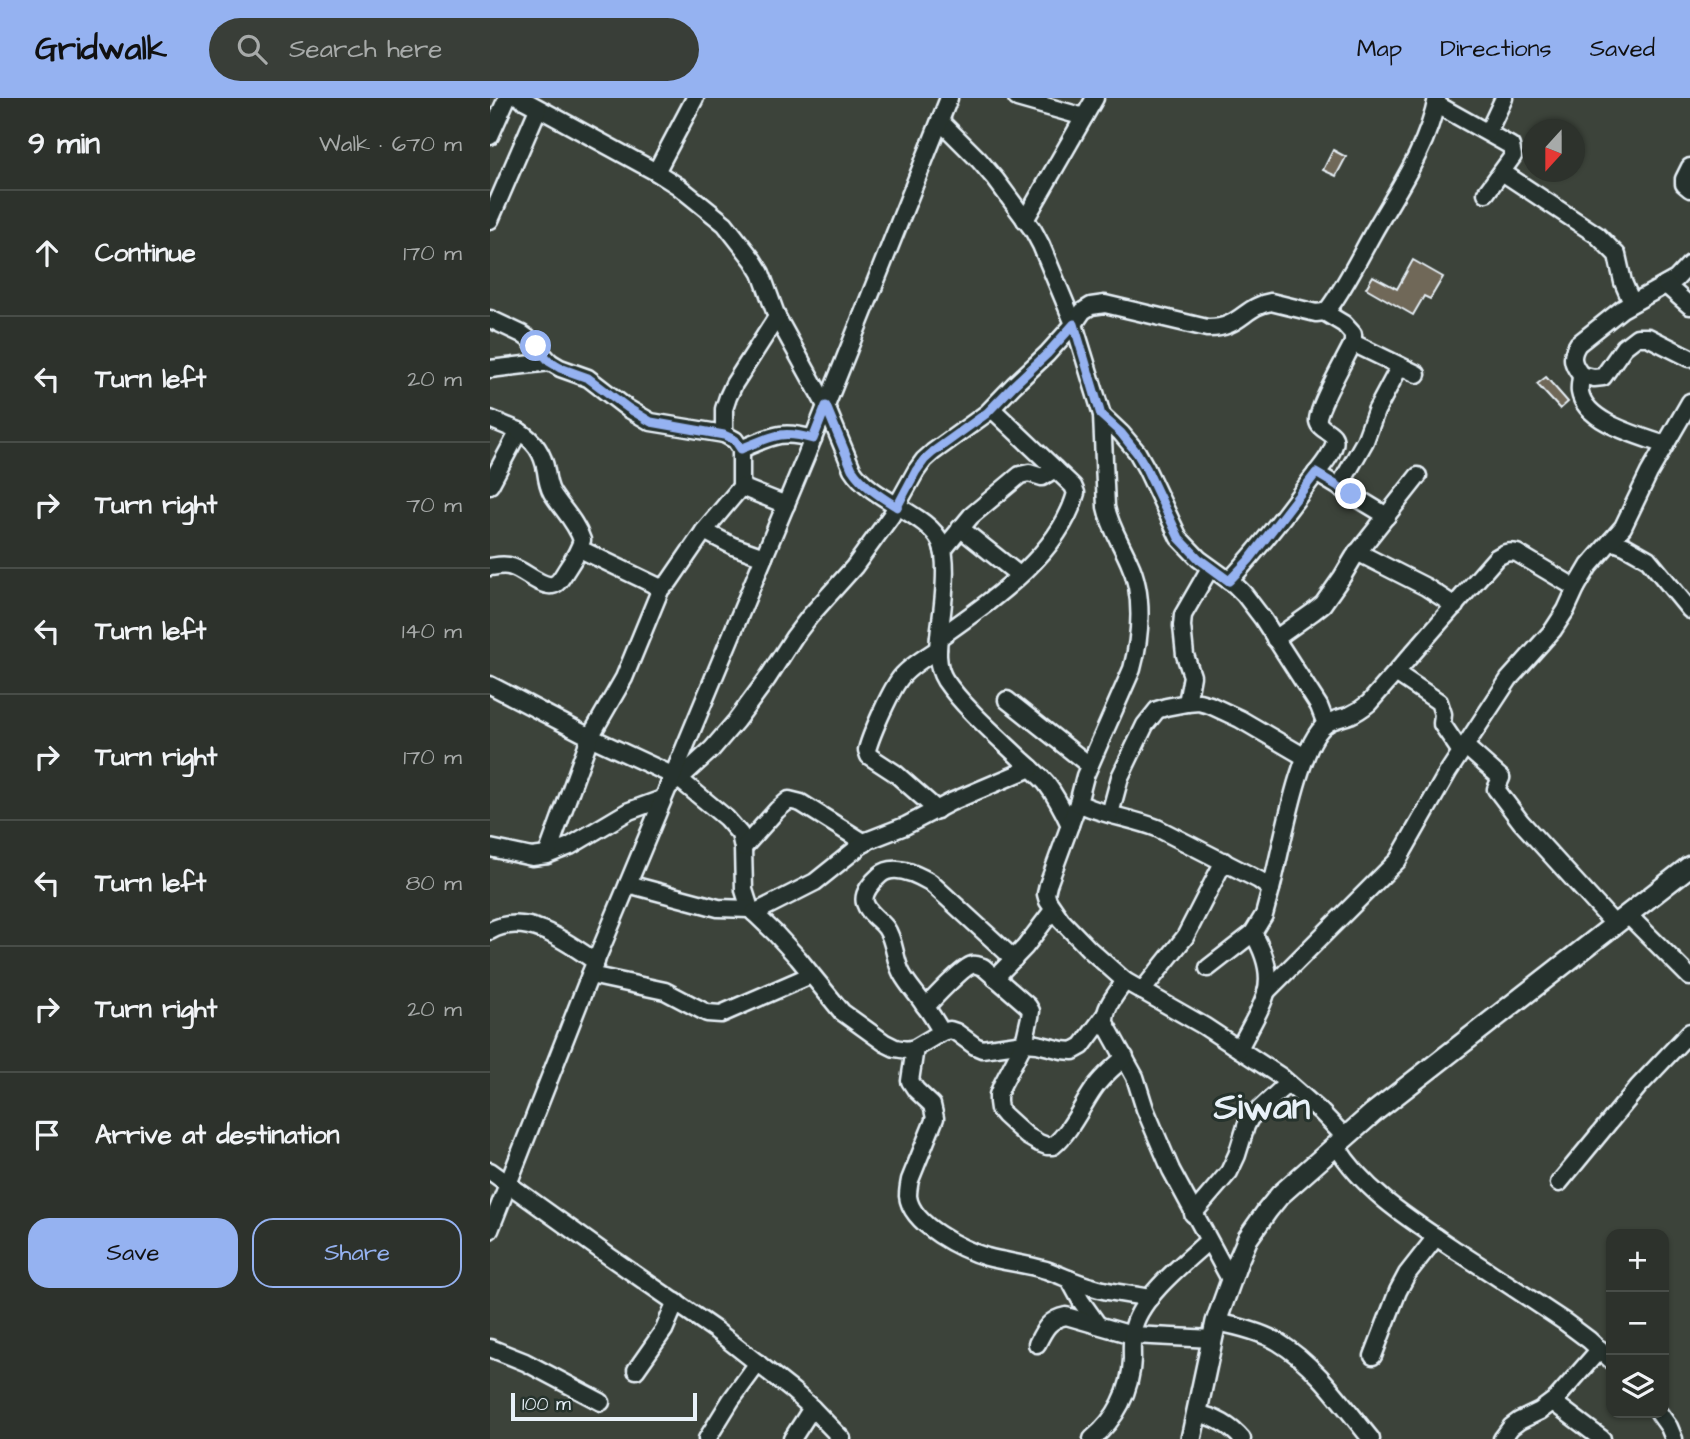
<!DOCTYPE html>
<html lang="en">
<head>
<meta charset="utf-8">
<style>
	:root { --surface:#2d322c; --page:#393e38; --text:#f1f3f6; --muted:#a7aaa9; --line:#484d48; --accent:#95b2f1 }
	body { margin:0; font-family:"Architects Daughter",sans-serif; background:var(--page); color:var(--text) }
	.controls { position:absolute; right:21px; bottom:21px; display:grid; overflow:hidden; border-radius:14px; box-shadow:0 2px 5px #0004 }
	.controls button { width:63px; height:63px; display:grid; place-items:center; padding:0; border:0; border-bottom:2px solid var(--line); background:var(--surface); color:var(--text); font:35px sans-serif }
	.compass { position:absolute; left:1032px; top:21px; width:63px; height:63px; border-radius:50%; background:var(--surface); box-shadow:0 2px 5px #0004; rotate:201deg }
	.scale { position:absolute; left:21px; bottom:18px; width:186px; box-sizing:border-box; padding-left:7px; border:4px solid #e8f1f8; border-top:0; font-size:19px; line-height:24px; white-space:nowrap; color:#e8f1f8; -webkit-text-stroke:5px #26332d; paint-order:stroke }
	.stop { position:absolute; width:21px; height:21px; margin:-16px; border:5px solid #95b2f1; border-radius:50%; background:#fff }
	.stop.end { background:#95b2f1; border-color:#fff; box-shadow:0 2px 7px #0008 }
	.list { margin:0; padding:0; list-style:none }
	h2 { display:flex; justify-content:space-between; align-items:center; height:91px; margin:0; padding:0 28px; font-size:30px }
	h2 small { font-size:23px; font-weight:400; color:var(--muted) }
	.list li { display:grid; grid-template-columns:46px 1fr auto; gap:21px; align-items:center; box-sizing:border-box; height:126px; padding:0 28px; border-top:2px solid var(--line) }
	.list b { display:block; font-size:26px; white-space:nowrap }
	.list em { font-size:23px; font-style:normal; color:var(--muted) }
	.actions { display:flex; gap:14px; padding:21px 28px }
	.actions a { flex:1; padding:16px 0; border:2px solid var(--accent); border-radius:21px; text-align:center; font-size:24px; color:var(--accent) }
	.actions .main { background:var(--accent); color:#111 }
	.icon { flex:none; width:38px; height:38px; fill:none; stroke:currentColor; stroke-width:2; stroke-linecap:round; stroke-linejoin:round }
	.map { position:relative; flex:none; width:1200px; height:1341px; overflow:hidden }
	header { display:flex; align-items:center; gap:42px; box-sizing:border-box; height:98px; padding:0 35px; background:var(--accent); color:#111 }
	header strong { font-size:33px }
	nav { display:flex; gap:38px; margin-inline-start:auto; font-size:24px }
	.search { width:490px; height:63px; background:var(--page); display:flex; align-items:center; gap:18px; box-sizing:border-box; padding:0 24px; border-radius:38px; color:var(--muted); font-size:26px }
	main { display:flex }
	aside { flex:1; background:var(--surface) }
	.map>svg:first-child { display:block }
	.building { fill:#706758; stroke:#e8f1f8; stroke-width:2 }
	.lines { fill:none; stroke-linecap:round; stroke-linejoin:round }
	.minor-casing { stroke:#e8f1f8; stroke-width:21 }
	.major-casing { stroke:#e8f1f8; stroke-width:24 }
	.minor { stroke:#26332d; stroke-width:16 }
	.major { stroke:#26332d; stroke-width:19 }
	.route { stroke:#95b2f1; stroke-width:9 }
	.labels { text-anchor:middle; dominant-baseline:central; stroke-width:6; stroke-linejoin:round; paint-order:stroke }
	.town-label { font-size:37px; font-weight:bold; fill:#e8f1f8; stroke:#26332d }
</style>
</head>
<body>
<header>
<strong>Gridwalk</strong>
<div class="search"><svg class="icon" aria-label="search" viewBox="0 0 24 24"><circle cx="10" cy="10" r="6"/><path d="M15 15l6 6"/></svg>Search here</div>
<nav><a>Map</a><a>Directions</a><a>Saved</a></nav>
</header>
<main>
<aside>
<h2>9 min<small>Walk · 670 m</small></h2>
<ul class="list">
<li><svg class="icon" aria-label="ahead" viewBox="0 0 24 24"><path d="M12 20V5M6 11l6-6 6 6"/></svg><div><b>Continue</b></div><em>170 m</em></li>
<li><svg class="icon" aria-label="left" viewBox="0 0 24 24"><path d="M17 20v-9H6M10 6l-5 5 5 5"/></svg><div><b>Turn left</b></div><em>20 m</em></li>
<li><svg class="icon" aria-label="right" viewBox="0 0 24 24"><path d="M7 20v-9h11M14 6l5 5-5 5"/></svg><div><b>Turn right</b></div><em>70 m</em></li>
<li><svg class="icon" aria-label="left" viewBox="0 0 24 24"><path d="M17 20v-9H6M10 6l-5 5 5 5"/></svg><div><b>Turn left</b></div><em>140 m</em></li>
<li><svg class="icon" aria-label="right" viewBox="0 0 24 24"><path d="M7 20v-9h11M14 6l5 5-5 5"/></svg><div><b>Turn right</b></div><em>170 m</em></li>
<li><svg class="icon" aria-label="left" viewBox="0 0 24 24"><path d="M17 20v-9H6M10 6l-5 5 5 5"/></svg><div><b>Turn left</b></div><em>80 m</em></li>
<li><svg class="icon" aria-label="right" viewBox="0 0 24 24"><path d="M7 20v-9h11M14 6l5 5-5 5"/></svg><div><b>Turn right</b></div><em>20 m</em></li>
<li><svg class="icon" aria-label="arrive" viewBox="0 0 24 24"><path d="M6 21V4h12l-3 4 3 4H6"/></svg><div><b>Arrive at destination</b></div></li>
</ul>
<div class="actions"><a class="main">Save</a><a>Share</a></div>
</aside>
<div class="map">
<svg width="1200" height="1341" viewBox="0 0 1200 1341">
	<rect width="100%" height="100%" fill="#3c433a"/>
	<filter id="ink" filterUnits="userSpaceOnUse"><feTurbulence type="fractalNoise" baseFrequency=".0143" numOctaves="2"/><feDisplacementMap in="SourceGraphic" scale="14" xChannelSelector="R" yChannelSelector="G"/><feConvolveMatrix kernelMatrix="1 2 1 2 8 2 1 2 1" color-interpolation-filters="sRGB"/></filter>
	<g filter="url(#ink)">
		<g class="building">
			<path d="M 843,52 L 856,59 L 846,78 L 833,72 Z"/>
			<path d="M 923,162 L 953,179 L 940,201 L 934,198 L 923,217 L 876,190 L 883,178 L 907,191 Z"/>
			<path d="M 1056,279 L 1078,304 L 1070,311 L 1047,286 Z"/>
		</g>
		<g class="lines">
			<defs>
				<g id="minor">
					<path d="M 30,0 L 166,74 L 188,88 L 235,126 L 263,162 L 271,175 L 287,219 L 336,308 L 362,371 C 382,403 439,416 451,445 C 459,464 453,509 450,530 C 448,548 445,566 455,582 C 474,610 508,639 533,663 C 541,670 549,677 556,685 C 566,698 573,712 580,727"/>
					<path d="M 527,0 L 594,19"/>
					<path d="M 946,6 L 1021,48 L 1023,58 L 996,95"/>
					<path d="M 450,23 L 489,62 L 506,82 L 543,132 L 551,147 L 584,226 L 612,317 L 616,409 C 620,429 631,445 639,464 C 654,495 651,538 642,571 L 595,678 L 588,705 L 558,787 L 556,796 L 558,803 L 571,822 L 599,851 L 635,883 L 714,928 L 790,978 L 831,1014 L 855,1039"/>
					<path d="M 998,34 L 1014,0"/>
					<path d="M 0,38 L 17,0"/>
					<path d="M 1200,69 L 1194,81 L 1194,86 L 1200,91"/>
					<path d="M 166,74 L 205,0"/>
					<path d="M 1012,74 L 1107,137 L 1127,157 L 1133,184 L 1142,205"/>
					<path d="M 0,122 L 48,11"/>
					<path d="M 535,122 L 605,0"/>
					<path d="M 1200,166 L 1186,181 L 1132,211 L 1088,246 C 1080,258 1082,266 1091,277 L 1104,280 L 1113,279 L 1134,249 L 1147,239 L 1158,239 L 1200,260"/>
					<path d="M 1176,187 L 1200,208"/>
					<path d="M 0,221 L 32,236 L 39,241 L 60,264 L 70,270 L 98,280 L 137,310 L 161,324 L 234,336 L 234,311 L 238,299 L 244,286 L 287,219"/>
					<path d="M 863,245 L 927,276"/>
					<path d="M 0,271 L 60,264"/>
					<path d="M 1091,277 C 1091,283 1089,289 1090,294 C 1095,325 1151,338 1175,347"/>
					<path d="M 612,317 L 631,335 L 647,354 L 656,370 L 689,440 L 709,461 L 745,487 L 754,496 L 773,521 L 829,608 L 836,626"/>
					<path d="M 0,321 L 29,333 L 0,387"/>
					<path d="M 234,336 L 245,342 L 251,351 L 251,389"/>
					<path d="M 251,351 C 281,339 290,331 323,341"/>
					<path d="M 826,375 L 897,418"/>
					<path d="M 849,389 L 875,343 L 886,313 L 910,268"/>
					<path d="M 470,430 L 529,477"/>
					<path d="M 214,433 L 243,448 L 274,459"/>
					<path d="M 1121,443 L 1135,448 L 1158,461 L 1200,512"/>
					<path d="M 90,451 L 171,490 L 179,484 L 214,433 L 251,389 L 296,407"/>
					<path d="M 453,452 L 481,418 L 530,377 L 539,375 L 552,379 L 565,371"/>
					<path d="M 867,454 L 936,489 L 965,508"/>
					<path d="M 0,469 C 7,468 15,466 22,469 C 33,472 51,489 62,487 C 69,486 73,477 77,471 C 83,462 89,453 92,442 C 86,424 72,411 62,395 C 58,388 57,381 56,373 C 53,355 45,343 29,333"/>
					<path d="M 739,483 C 768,452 795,417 820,383 C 828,372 840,361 844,347 C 848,333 830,334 828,323 C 826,312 857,258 863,245 L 863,236 L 854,226 L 834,214"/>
					<path d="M 449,540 C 499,504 569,458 586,395 L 583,388 L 502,311"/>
					<path d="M 785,541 L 823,514 L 833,506 L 852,479 L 864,459 L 928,378"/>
					<path d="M 906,575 L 949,604 L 953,616 L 952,626 L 971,654"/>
					<path d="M 0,587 L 100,639 L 182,677"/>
					<path d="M 517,602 L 599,667"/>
					<path d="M 697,605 L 702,578 L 695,557 L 692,528 L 693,517 L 720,470"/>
					<path d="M 975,648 L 1011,680 L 1006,691 L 1031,724 L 1125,827"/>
					<path d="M 189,681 L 236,720 L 250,736 L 253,750 L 254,792 L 260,811 L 285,835 L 308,860 L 352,914 L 395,945 L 405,950 L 417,952 L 425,950 L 452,934 L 460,932 L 466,934 L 485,948 L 492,951 L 534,945 L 547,946 L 572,952 L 583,953 L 592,948 L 615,917"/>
					<path d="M 178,689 L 189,681 L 222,651 L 246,623 L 277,581 L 304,539 L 320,518 L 364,469 L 401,418 L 426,373 L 434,362 L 443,354 L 497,315 L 524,287 L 557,256 L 584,226 L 593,213 L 601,208 L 615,206 L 717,230 C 750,231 754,208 781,204 L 826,215 L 834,214 L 839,210 C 856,187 869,160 883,135 C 907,93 938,49 947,0"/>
					<path d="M 588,705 C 613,717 641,720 667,730 L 769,782 L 781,791 L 774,817 L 763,835"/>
					<path d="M 447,712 L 405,675 L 379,658 L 377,652 C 381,637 402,588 413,577 C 422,567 436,559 448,551"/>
					<path d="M 620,716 L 630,679 L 655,627 L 667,612 L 676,609 L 697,605 L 709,604 L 720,607 L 750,621 L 815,659"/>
					<path d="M 0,750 L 42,759 L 57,757 L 80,748 L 139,713 L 172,701"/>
					<path d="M 253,750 L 287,712 L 299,702 L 311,705 L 375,745"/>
					<path d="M 57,757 L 100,639 L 134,580 L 171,490"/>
					<path d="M 138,786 L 228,810 L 260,811"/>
					<path d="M 781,791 C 791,755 808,648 835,627 C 842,621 852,620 860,617 C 867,614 873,610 879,605 L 1006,460 C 1014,455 1018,453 1027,455 L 1086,490"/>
					<path d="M 264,815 L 325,784 L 370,748 L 379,742 L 415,728 L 461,704 L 541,670"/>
					<path d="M 1138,817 L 1200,879"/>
					<path d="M 0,833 C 36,813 77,844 106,864"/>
					<path d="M 718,870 L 763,835 C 773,852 782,874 776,895 C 772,911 757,934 749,951"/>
					<path d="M 100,877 L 175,893 L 217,915 L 231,916 L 321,877"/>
					<path d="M 505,880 L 535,849 L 563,812"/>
					<path d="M 635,883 C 626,896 614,909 615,925 L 645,979 L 655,1011 L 681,1072 L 741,1183"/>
					<path d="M 652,893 L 695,839 L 734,763"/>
					<path d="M 776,894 L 908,762 L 958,674 L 1019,581 L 1063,532 L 1076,512 L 1086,490 L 1099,468 L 1133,429 L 1159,375 L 1200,304"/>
					<path d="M 436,909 C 443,901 473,869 482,867 C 485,866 490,868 493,869 L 538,908 L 541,913 L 540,919 L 534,945 L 512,987 L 508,997 L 508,1004 L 509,1011 L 514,1017 L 537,1038 L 549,1045 L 557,1048 L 563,1048 C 581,1033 590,1011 603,992 C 611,979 624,969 635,959"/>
					<path d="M 452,934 C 446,925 441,915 434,907 C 427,896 418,887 412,876 C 404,861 405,843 396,830 C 390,822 378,815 375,805 C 372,795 383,783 390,777 C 404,765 426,776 440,784 L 524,861"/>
					<path d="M 425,950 L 420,983 L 426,992 L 442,1007 L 445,1020 L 420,1082 C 419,1087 418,1093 418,1098 C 421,1127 473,1152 497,1159 C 516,1164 536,1166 556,1172 C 571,1177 586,1185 602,1189 C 620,1195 641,1196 660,1200"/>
					<path d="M 846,1047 C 874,1094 922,1123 967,1153 C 1003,1176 1039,1200 1075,1224 L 1099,1242 L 1121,1262"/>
					<path d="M 0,1073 L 120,1159 L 224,1231 L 303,1293 L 322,1310 L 352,1341"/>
					<path d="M 1069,1085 L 1148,989 L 1200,934"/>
					<path d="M 703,1116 L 739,1074 L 747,1057 L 756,1028 L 760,1020 L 798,985"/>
					<path d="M 0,1132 L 100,877 L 316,358 L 459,0"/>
					<path d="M 579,1181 L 591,1203 L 608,1227"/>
					<path d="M 726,1224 C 747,1228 769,1233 788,1244 C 826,1267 853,1307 881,1341"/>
					<path d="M 547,1246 C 554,1232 559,1221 576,1218 L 642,1237 L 723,1241"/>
					<path d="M 0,1250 L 35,1264 L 111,1304"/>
					<path d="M 883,1258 L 908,1193 L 917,1176 L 946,1139"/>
					<path d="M 146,1272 L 174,1232 L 186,1204"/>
					<path d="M 1063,1304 L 1112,1341"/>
					<path d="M 706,1315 C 725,1319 740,1327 752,1341"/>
					<path d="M 1169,1315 L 1179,1329 L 1184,1341"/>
					<path d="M 217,1341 L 241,1302 L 268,1265"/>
					<path d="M 302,1341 L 322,1310"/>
					<path d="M 602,1341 C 626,1321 641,1293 642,1261 C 642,1250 641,1239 644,1228 C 653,1197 695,1164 718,1143"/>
					<path d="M 1012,1341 L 1021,1329 L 1029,1323 L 1050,1313 L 1066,1301 L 1110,1251"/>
				</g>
				<path id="major" d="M 701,1341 L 726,1224 L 748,1163 L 758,1140 L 777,1113 L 790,1097 L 883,1015 L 1200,768"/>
			</defs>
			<use href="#minor" class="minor-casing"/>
			<use href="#major" class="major-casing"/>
			<use href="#minor" class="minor"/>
			<use href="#major" class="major"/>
		</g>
	</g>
	<g class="lines" filter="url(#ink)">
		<path class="route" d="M 46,248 L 60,264 L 70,270 L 98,280 L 138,310 L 161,324 L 234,337 L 245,342 L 251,351 C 281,339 290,331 323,341 L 336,308 L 362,371 C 373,388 390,398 407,409 L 426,373 L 434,362 L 443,354 L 497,315 L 524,287 L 557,256 L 584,226 L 611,317 L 631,335 L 647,355 L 656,370 L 689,440 L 709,461 L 739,483 L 759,462 L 826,375 L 861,396"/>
	</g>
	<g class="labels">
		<g class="town-label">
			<text x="772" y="1010">Siwan</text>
		</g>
	</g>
</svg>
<div class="controls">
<button>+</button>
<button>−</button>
<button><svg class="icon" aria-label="layers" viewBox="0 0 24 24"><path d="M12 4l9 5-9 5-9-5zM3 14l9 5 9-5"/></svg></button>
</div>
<svg class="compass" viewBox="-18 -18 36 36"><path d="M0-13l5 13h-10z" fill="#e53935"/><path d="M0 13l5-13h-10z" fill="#a7aaa9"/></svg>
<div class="scale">100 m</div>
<div class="stop" style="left:46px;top:248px"></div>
<div class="stop end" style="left:861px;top:396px"></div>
</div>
</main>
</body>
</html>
